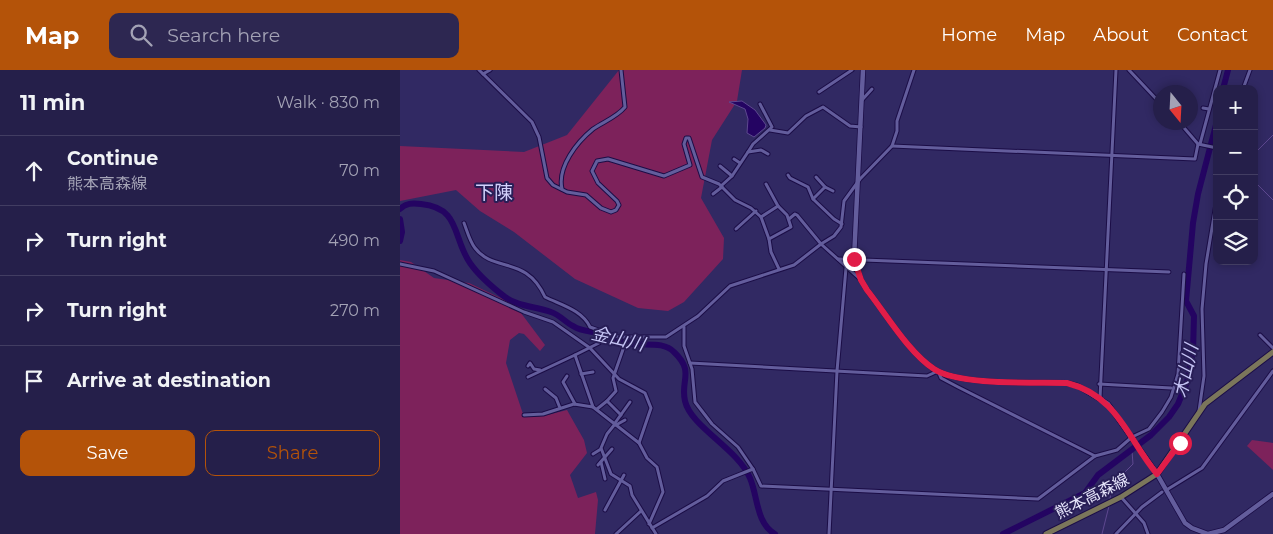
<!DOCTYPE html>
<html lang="en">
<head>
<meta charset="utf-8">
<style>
	:root { --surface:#251f4a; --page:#2d2751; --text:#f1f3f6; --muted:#a3a2b5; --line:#423d62; --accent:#b45309 }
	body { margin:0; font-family:Montserrat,"Noto Sans JP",sans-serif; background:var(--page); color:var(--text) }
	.controls { position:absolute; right:15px; top:15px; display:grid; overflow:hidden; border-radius:10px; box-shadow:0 2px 8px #0003 }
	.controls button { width:45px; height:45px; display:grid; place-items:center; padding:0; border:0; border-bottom:1px solid var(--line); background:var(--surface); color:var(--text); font:25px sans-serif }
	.compass { position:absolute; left:753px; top:15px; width:45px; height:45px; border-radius:50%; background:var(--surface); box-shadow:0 2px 8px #0003; rotate:162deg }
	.stop { position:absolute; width:15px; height:15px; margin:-11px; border:4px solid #e11d48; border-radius:50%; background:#fff }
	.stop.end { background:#e11d48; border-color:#fff; box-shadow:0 1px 5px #0008 }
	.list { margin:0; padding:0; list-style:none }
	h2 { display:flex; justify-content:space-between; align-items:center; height:65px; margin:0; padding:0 20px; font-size:21px }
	h2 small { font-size:16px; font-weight:400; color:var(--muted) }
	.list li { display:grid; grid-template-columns:32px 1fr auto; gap:15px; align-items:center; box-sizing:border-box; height:70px; padding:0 20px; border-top:1px solid var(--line) }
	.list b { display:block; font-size:19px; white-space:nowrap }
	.list p { margin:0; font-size:16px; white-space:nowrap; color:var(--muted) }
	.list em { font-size:16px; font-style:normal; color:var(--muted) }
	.actions { display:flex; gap:10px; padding:15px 20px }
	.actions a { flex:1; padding:11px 0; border:1px solid var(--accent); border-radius:10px; text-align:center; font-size:18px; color:var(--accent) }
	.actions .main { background:var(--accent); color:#fff }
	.icon { flex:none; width:28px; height:28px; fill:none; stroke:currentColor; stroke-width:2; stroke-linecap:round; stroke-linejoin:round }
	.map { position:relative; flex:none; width:873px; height:464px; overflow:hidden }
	header { display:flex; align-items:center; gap:30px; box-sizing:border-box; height:70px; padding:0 25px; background:var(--accent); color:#fff }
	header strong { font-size:24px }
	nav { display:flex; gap:28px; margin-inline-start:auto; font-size:18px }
	.search { width:350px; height:45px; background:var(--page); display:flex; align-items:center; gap:12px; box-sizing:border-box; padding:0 18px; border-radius:10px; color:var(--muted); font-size:19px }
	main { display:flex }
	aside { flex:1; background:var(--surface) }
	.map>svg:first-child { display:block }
	.green { fill:#7d225b }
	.water { fill:#240462; stroke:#5e4890 }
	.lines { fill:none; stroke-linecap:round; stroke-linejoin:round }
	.stream { stroke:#5e4890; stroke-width:1 }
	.river { stroke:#240462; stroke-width:6 }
	.street-casing { stroke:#1b0d46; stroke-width:5 }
	.secondary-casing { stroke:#1b0d46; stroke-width:6 }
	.primary-casing { stroke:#1b0d46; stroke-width:7 }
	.street { stroke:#635d9c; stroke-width:3 }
	.secondary { stroke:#635d9c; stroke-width:4.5 }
	.primary { stroke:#7b765b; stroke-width:5 }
	.route { stroke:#e11d48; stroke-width:6 }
	.labels { text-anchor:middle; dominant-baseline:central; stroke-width:4; stroke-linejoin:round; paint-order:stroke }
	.street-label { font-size:16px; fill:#e6e5fb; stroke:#281e57 }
	.water-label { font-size:18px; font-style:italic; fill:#c5c4f5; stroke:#281e57 }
	.quarter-label { font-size:19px; fill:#d2d0fb; stroke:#281e57 }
</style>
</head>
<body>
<header>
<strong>Map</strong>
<div class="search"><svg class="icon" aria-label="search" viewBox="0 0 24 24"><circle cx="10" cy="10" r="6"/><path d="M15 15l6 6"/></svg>Search here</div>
<nav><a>Home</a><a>Map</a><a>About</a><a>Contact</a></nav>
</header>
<main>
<aside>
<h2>11 min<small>Walk · 830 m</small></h2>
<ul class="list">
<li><svg class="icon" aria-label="ahead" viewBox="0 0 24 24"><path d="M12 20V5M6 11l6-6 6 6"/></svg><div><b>Continue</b><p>熊本高森線</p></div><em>70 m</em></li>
<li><svg class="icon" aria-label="right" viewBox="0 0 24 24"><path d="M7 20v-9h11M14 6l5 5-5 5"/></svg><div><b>Turn right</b></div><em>490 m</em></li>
<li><svg class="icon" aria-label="right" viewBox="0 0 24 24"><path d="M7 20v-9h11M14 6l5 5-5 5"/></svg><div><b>Turn right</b></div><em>270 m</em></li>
<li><svg class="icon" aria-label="arrive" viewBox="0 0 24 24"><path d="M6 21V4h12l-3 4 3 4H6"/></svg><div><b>Arrive at destination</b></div></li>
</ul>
<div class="actions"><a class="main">Save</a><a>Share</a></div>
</aside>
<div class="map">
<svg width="873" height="464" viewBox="0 0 873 464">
	<rect width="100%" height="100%" fill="#312963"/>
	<g class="green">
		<path d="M 219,0 L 342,0 L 337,31 L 312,70 L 301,128 L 324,168 L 323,189 L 284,232 L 268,241 L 238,238 L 175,209 L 114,162 L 80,141 L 56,120 L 0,131 L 0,76 L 124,82 L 167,65 Z"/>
		<path d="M 0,190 L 11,192 L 34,208 L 69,213 L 115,235 L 145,275 L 140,281 L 124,264 L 119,263 L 110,270 L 106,293 L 124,347 L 143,346 L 167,340 L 184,370 L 187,383 L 170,405 L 178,428 L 196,422 L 198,430 L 195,464 L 0,464 Z"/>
		<path d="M 852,370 L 873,373 L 873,400 L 847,376 Z"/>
	</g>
	<path class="water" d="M 342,31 L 355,40 L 366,55 L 365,58 L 354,67 L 347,63 L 348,49 L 345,39 L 329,32 Z"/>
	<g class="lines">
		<g class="stream">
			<path d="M 854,84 L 873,65"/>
			<path d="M 854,111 L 873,130"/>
			<path d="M 710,429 L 712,415 L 733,394 L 732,381"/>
			<path d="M 702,464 L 709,436"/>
		</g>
		<g class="river">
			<path d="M 823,19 L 828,0"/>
			<path d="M 0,139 C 6,133 12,133 21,134 C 61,138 52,167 70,193 C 79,206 92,217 105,227 C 119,237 135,236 151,242 C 160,245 165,252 173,256 C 182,262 192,261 202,264 C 211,266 218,270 227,273 C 241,277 263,270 274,282 C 295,302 280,310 285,331 C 291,357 337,378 350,408 C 358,427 356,453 375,464"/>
			<path d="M 0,149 L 2,162 L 0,171"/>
			<path d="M 603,464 L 685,423 L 698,405 L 751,365 L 769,347 L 778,334 L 787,312 L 793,281 L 794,246 L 786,231 L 793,153 L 798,124 L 817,51"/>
		</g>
		<defs>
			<g id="street">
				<path d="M 79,0 L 132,52 L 139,67 L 147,108 L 153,115 L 167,122 L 186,125 L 201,138 L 211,142 L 216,140 L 219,135 L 217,131 L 198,113 L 192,101 L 197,91 L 208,89 L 264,106 L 290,95 L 284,74 L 286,68 L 289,68 L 302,107 L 319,114 L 335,130 L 351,138 L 361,147 L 369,169 L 371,182 L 379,199"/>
				<path d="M 729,0 L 760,33"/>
				<path d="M 83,4 L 90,0"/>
				<path d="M 843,19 L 850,0"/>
				<path d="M 419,22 L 452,0"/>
				<path d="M 462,30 L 472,19"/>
				<path d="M 803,38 L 809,39"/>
				<path d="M 779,52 L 798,74 L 817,78"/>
				<path d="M 370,60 L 388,63 L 406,46 L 423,37 L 450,56 L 461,57"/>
				<path d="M 800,74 L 820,0"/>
				<path d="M 492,76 L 795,89 L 798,74"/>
				<path d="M 348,82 L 353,74 L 372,57 L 360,34"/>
				<path d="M 334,89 L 340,93"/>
				<path d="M 320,96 L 332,106 L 321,116"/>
				<path d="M 388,105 L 390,108 L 408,117 L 413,129"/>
				<path d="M 332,106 L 348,82 L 361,80 L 368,84"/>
				<path d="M 416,107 L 425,117 L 413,129 L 434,149 L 442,154"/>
				<path d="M 425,117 L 433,121"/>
				<path d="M 162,119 C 157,97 177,72 193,59 C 203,52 217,47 225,37 L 221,0"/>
				<path d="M 313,124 L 322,117"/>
				<path d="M 361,147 L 378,136 L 366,114"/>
				<path d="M 389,149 L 395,144 L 397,145 L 421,174 L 434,166 L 441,157 L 444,131 L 460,109 L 492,76 L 497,61 L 497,51 L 514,0"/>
				<path d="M 64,153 C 67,161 70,172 75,178 C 94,203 126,185 145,227 C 161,235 182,240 190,257 L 218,267 L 266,267 L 298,246 L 330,216 L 394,195 L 421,174 L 460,209"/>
				<path d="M 336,159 L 356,141"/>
				<path d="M 369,169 L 391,157 L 387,145 L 378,136"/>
				<path d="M 438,189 L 769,202"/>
				<path d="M 0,194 L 34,201 L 124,242 L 153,252 L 190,278 L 219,309 L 245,323 L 251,338 L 239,373"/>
				<path d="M 284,257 L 284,276 L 292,299 L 295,332 L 312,354 L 338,377 L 353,399 L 361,416 L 638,429 L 695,386 L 717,380 L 732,367 L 749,359 L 762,342 L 771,327 L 778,304 L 784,204"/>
				<path d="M 860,265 L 873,278"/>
				<path d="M 290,293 L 527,306 L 538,301 L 541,308 L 558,317 L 695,386"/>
				<path d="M 128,296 L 130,293 L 134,299 L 140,300"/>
				<path d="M 181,304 L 193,302"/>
				<path d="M 167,306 L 163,312 L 175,334"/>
				<path d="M 128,307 L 175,285"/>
				<path d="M 699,314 L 771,318"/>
				<path d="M 145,319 L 156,328 L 160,338"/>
				<path d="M 700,328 L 716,0"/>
				<path d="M 207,331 L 216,321 L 213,308 L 227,268"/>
				<path d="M 193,337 L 175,285 L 199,273"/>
				<path d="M 197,339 L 207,331 L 221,345"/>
				<path d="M 799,341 L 804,306 L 802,239 L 806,194 L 817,128"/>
				<path d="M 124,345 L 143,344 L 174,334 L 193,337 L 239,373 L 247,388 L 257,397 L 263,422 L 249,454"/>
				<path d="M 215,353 L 230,332"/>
				<path d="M 215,354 L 207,364 L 201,378 L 211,404 L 230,416 L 232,425 L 256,464"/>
				<path d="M 216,355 L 225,350"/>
				<path d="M 193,384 L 201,379"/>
				<path d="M 201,392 L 205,409"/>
				<path d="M 198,395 L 212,379"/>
				<path d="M 768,419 L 802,398 L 873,301"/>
				<path d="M 721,427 L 744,453 L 748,464"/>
				<path d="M 205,440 L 224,405"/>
				<path d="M 252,458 L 307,426 L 323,411 L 353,399"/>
				<path d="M 216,464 L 241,441"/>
				<path d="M 429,464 L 437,301 L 446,198"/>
				<path d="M 716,464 L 742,437 L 762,422"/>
			</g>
			<path id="secondary" d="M 463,0 L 454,189 L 461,210 L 467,220 C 486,244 509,283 534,299 C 560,316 634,312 667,313 L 678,316 L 708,334 L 757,404 L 785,453 L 792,458 L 808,464 L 824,460 L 873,424"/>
			<path id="primary" d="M 646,464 L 721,427 L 757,404 L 805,334 L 873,282"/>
		</defs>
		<use href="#street" class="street-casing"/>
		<use href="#secondary" class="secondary-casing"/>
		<use href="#primary" class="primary-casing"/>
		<use href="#street" class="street"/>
		<use href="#secondary" class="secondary"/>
		<use href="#primary" class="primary"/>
	</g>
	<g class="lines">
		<path class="route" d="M 454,189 L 461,210 L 467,220 C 486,244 509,283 534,299 C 560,316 634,312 667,313 C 718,326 727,368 757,404 L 780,373"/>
	</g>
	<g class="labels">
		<g class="street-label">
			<text transform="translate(692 426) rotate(-27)">熊本高森線</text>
		</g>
		<g class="water-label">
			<text transform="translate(218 269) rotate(13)">金山川</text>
			<text transform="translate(786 301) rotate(-77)">木山川</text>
		</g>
		<g class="quarter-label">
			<text x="94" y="122">下陳</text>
		</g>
	</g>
</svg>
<div class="controls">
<button>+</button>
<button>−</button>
<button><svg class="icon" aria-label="locate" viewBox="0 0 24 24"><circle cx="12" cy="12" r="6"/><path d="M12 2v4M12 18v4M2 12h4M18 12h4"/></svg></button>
<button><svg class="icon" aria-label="layers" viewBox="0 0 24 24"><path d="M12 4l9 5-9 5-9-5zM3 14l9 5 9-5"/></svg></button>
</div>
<svg class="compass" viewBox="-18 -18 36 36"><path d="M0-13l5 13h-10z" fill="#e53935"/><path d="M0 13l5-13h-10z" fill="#a3a2b5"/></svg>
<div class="stop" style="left:780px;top:373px"></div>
<div class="stop end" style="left:454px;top:189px"></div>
</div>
</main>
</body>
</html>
